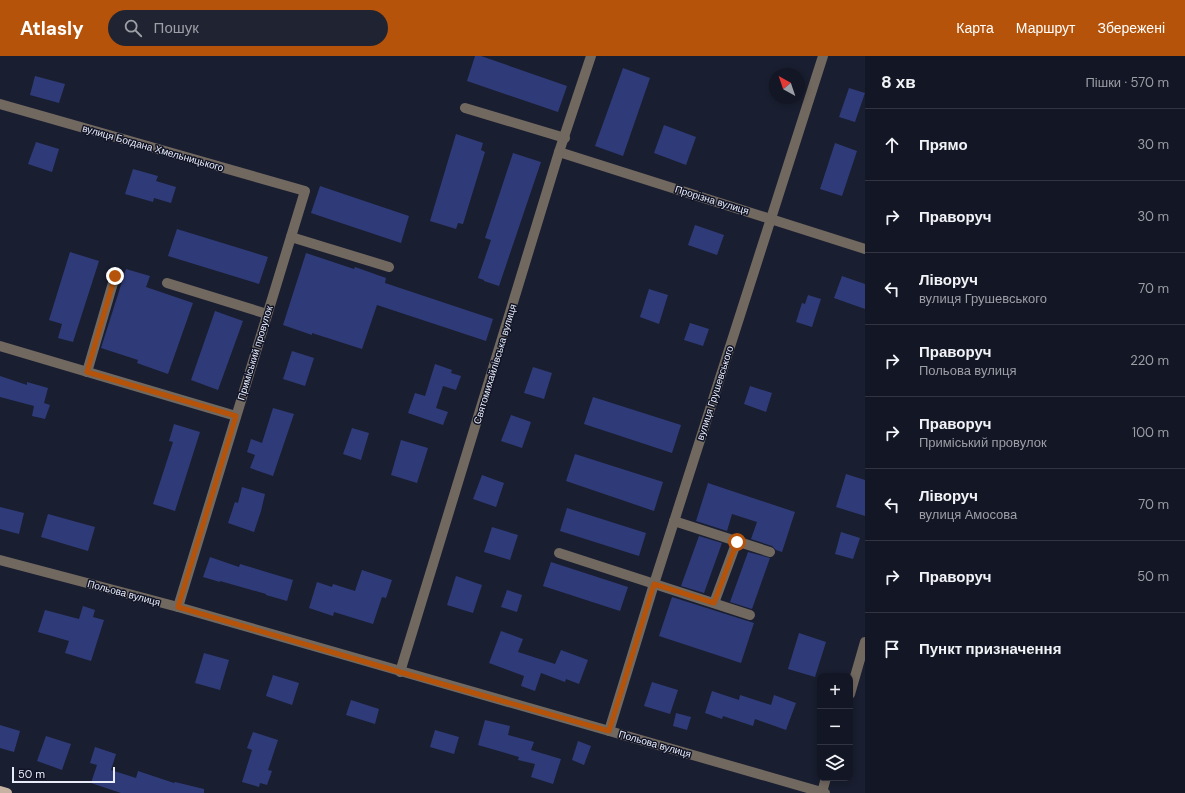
<!DOCTYPE html>
<html lang="uk">
<head>
<meta charset="utf-8">
<style>
	:root { --surface:#131624; --page:#202331; --text:#f1f3f6; --muted:#9d9fa6; --line:#323541; --accent:#b45309 }
	body { margin:0; font-family:"DM Sans",sans-serif; background:var(--page); color:var(--text) }
	.controls { position:absolute; right:12px; bottom:12px; display:grid; overflow:hidden; border-radius:8px; box-shadow:0 2px 6px #0003 }
	.controls button { width:36px; height:36px; display:grid; place-items:center; padding:0; border:0; border-bottom:1px solid var(--line); background:var(--surface); color:var(--text); font:20px sans-serif }
	.compass { position:absolute; left:769px; top:12px; width:36px; height:36px; border-radius:50%; background:var(--surface); box-shadow:0 2px 6px #0003; rotate:320deg }
	.scale { position:absolute; left:12px; bottom:10px; width:103px; box-sizing:border-box; padding-left:4px; border:2px solid #e8ecf9; border-top:0; font-size:11px; line-height:14px; white-space:nowrap; color:#e8ecf9; -webkit-text-stroke:3px #101426; paint-order:stroke }
	.stop { position:absolute; width:12px; height:12px; margin:-9px; border:3px solid #b45309; border-radius:50%; background:#fff }
	.stop.end { background:#b45309; border-color:#fff; box-shadow:0 1px 4px #0008 }
	.list { margin:0; padding:0; list-style:none }
	h2 { display:flex; justify-content:space-between; align-items:center; height:52px; margin:0; padding:0 16px; font-size:17px }
	h2 small { font-size:13px; font-weight:400; color:var(--muted) }
	.list li { display:grid; grid-template-columns:26px 1fr auto; gap:12px; align-items:center; box-sizing:border-box; height:72px; padding:0 16px; border-top:1px solid var(--line) }
	.list b { display:block; font-size:15px; white-space:nowrap }
	.list p { margin:0; font-size:13px; white-space:nowrap; color:var(--muted) }
	.list em { font-size:13px; font-style:normal; color:var(--muted) }
	.icon { flex:none; width:22px; height:22px; fill:none; stroke:currentColor; stroke-width:2; stroke-linecap:round; stroke-linejoin:round }
	.map { position:relative; flex:none; width:865px; height:737px; overflow:hidden }
	header { display:flex; align-items:center; gap:24px; box-sizing:border-box; height:56px; padding:0 20px; background:var(--accent); color:#fff }
	header strong { font-size:19px }
	nav { display:flex; gap:22px; margin-inline-start:auto; font-size:14px }
	.search { width:280px; height:36px; background:var(--page); display:flex; align-items:center; gap:10px; box-sizing:border-box; padding:0 14px; border-radius:22px; color:var(--muted); font-size:15px }
	main { display:flex }
	aside { flex:1; background:var(--surface) }
	.map>svg:first-child { display:block }
	.building { fill:#2f3b78 }
	.lines { fill:none; stroke-linecap:round; stroke-linejoin:round }
	.minor { stroke:#716860; stroke-width:10 }
	.major { stroke:#c5b2a2; stroke-width:10 }
	.route { stroke:#b45309; stroke-width:5 }
	.labels { text-anchor:middle; dominant-baseline:central; stroke-width:3; stroke-linejoin:round; paint-order:stroke }
	.street-label { font-size:10px; fill:#e8ecf9; stroke:#101426 }
</style>
</head>
<body>
<header>
<strong>Atlasly</strong>
<div class="search"><svg class="icon" aria-label="search" viewBox="0 0 24 24"><circle cx="10" cy="10" r="6"/><path d="M15 15l6 6"/></svg>Пошук</div>
<nav><a>Карта</a><a>Маршрут</a><a>Збережені</a></nav>
</header>
<main>
<div class="map">
<svg width="865" height="737" viewBox="0 0 865 737">
	<rect width="100%" height="100%" fill="#191e30"/>
	<g class="building">
		<path d="M 475,0 L 481,0 L 567,30 L 558,56 L 467,25 Z"/>
		<path d="M 623,12 L 650,22 L 623,100 L 595,90 Z"/>
		<path d="M 35,20 L 65,28 L 59,47 L 30,39 Z"/>
		<path d="M 849,32 L 865,37 L 855,66 L 839,61 Z"/>
		<path d="M 664,69 L 696,81 L 686,109 L 654,97 Z"/>
		<path d="M 456,78 L 483,87 L 481,94 L 485,96 L 463,168 L 458,167 L 456,173 L 430,165 Z"/>
		<path d="M 36,86 L 59,93 L 52,116 L 28,108 Z"/>
		<path d="M 835,87 L 857,95 L 842,140 L 820,133 Z"/>
		<path d="M 513,97 L 541,106 L 499,230 L 484,225 L 484,224 L 478,222 L 491,184 L 485,182 Z"/>
		<path d="M 133,113 L 158,120 L 156,125 L 176,131 L 171,147 L 154,142 L 153,146 L 125,138 Z"/>
		<path d="M 320,130 L 409,160 L 401,187 L 311,157 Z"/>
		<path d="M 695,169 L 724,179 L 717,199 L 688,189 Z"/>
		<path d="M 177,173 L 268,201 L 259,228 L 168,200 Z"/>
		<path d="M 70,196 L 99,205 L 73,286 L 58,282 L 62,268 L 49,264 Z"/>
		<path d="M 306,197 L 354,213 L 355,211 L 386,222 L 385,227 L 493,263 L 486,285 L 377,249 L 362,293 L 312,277 L 312,279 L 283,269 Z"/>
		<path d="M 126,213 L 150,220 L 146,231 L 193,247 L 168,318 L 137,307 L 138,304 L 101,292 Z"/>
		<path d="M 842,220 L 865,228 L 865,253 L 834,242 Z"/>
		<path d="M 649,233 L 668,239 L 659,268 L 640,261 Z"/>
		<path d="M 808,239 L 821,243 L 812,271 L 796,266 L 802,247 L 805,248 Z"/>
		<path d="M 215,255 L 243,265 L 218,334 L 191,324 Z"/>
		<path d="M 690,267 L 709,273 L 703,290 L 684,284 Z"/>
		<path d="M 292,295 L 314,302 L 305,330 L 283,323 Z"/>
		<path d="M 435,308 L 452,314 L 451,317 L 461,320 L 456,334 L 443,330 L 436,352 L 448,356 L 443,369 L 408,357 L 415,337 L 425,340 Z"/>
		<path d="M 533,311 L 552,317 L 544,343 L 524,337 Z"/>
		<path d="M 0,320 L 27,329 L 27,326 L 48,332 L 44,347 L 50,349 L 45,363 L 32,360 L 34,350 L 0,341 Z"/>
		<path d="M 750,330 L 772,337 L 766,356 L 744,348 Z"/>
		<path d="M 593,341 L 681,369 L 672,397 L 584,368 Z"/>
		<path d="M 273,352 L 294,358 L 273,420 L 250,412 L 255,399 L 247,396 L 251,383 L 262,387 Z"/>
		<path d="M 511,359 L 531,366 L 522,392 L 501,385 Z"/>
		<path d="M 174,368 L 200,376 L 175,455 L 153,448 L 173,386 L 169,385 Z"/>
		<path d="M 352,372 L 369,377 L 361,404 L 343,398 Z"/>
		<path d="M 401,384 L 428,392 L 417,427 L 391,419 Z"/>
		<path d="M 575,398 L 663,426 L 654,455 L 566,425 Z"/>
		<path d="M 846,418 L 865,424 L 865,460 L 836,451 Z"/>
		<path d="M 482,419 L 504,427 L 496,451 L 473,443 Z"/>
		<path d="M 708,427 L 795,456 L 782,496 L 776,494 L 772,490 L 751,483 L 757,466 L 732,458 L 727,475 L 696,465 Z"/>
		<path d="M 242,431 L 265,438 L 261,455 L 254,476 L 228,467 L 235,446 L 238,447 Z"/>
		<path d="M 0,451 L 24,457 L 19,478 L 0,473 Z"/>
		<path d="M 567,452 L 646,477 L 639,500 L 560,475 Z"/>
		<path d="M 48,458 L 95,471 L 88,495 L 41,481 Z"/>
		<path d="M 492,471 L 518,479 L 510,504 L 484,496 Z"/>
		<path d="M 841,476 L 860,482 L 853,503 L 835,498 Z"/>
		<path d="M 699,480 L 722,487 L 704,537 L 681,530 Z"/>
		<path d="M 748,496 L 770,502 L 752,553 L 730,546 Z"/>
		<path d="M 210,501 L 239,511 L 240,508 L 293,524 L 287,545 L 266,539 L 266,538 L 220,525 L 220,526 L 203,521 Z"/>
		<path d="M 551,506 L 628,531 L 620,555 L 543,530 Z"/>
		<path d="M 362,514 L 392,524 L 386,542 L 382,541 L 373,568 L 334,556 L 333,560 L 309,552 L 317,526 L 332,531 L 333,528 L 355,535 Z"/>
		<path d="M 456,520 L 482,529 L 473,557 L 447,549 Z"/>
		<path d="M 507,534 L 522,539 L 517,556 L 501,551 Z"/>
		<path d="M 672,541 L 754,567 L 741,607 L 659,580 Z"/>
		<path d="M 83,550 L 95,554 L 93,561 L 104,564 L 91,605 L 65,597 L 69,585 L 38,576 L 45,554 L 79,563 Z"/>
		<path d="M 501,575 L 523,583 L 518,596 L 555,608 L 561,594 L 588,604 L 579,628 L 566,623 L 565,626 L 541,617 L 535,635 L 521,630 L 524,620 L 489,607 Z"/>
		<path d="M 799,577 L 826,586 L 815,621 L 788,613 Z"/>
		<path d="M 204,597 L 229,604 L 220,634 L 195,627 Z"/>
		<path d="M 273,619 L 299,627 L 292,649 L 266,640 Z"/>
		<path d="M 652,626 L 678,634 L 670,658 L 644,650 Z"/>
		<path d="M 712,635 L 739,644 L 740,639 L 771,649 L 774,639 L 796,647 L 786,674 L 755,663 L 753,670 L 723,660 L 722,663 L 705,657 Z"/>
		<path d="M 351,644 L 379,653 L 375,668 L 346,659 Z"/>
		<path d="M 676,657 L 691,661 L 687,674 L 673,670 Z"/>
		<path d="M 485,664 L 510,670 L 508,679 L 534,686 L 531,694 L 561,703 L 553,728 L 531,721 L 535,708 L 518,704 L 519,701 L 478,689 Z"/>
		<path d="M 0,669 L 20,675 L 14,696 L 0,692 Z"/>
		<path d="M 435,674 L 459,681 L 454,698 L 430,691 Z"/>
		<path d="M 253,676 L 278,684 L 268,714 L 272,715 L 267,729 L 260,727 L 259,731 L 242,726 L 252,694 L 247,692 Z"/>
		<path d="M 46,680 L 71,688 L 62,714 L 37,705 Z"/>
		<path d="M 578,685 L 591,690 L 584,709 L 572,704 Z"/>
		<path d="M 95,691 L 116,698 L 111,714 L 136,722 L 138,715 L 174,727 L 175,726 L 204,733 L 204,737 L 121,737 L 91,727 L 97,709 L 90,707 Z"/>
	</g>
	<g class="lines">
		<g class="minor">
			<path d="M 0,48 L 305,135 L 178,551"/>
			<path d="M 465,52 L 565,82"/>
			<path d="M 559,96 L 865,193"/>
			<path d="M 291,181 L 389,211"/>
			<path d="M 167,227 L 267,258"/>
			<path d="M 0,290 L 236,360"/>
			<path d="M 87,316 L 115,220"/>
			<path d="M 674,465 L 770,496"/>
			<path d="M 559,497 L 750,559"/>
			<path d="M 0,504 L 178,551 L 825,737"/>
			<path d="M 714,547 L 737,485"/>
			<path d="M 400,616 L 559,96 L 591,0"/>
			<path d="M 850,638 L 865,586"/>
			<path d="M 609,675 L 654,528 L 823,0"/>
			<path d="M 822,736 L 826,722"/>
		</g>
		<path class="major" d="M 0,735 L 7,737"/>
	</g>
	<g class="lines">
		<path class="route" d="M 115,220 L 87,316 L 236,360 L 178,551 L 400,616 L 609,675 L 654,528 L 714,547 L 737,486"/>
	</g>
	<g class="labels">
		<g class="street-label">
			<text transform="translate(153 92) rotate(16)">вулиця Богдана Хмельницького</text>
			<text transform="translate(712 144) rotate(17)">Прорізна вулиця</text>
			<text transform="translate(255 297) rotate(-73)">Приміський провулок</text>
			<text transform="translate(495 308) rotate(-73)">Святомихайлівська вулиця</text>
			<text transform="translate(715 337) rotate(-72)">вулиця Грушевського</text>
			<text transform="translate(124 537) rotate(15)">Польова вулиця</text>
			<text transform="translate(655 688) rotate(16)">Польова вулиця</text>
		</g>
	</g>
</svg>
<div class="controls">
<button>+</button>
<button>−</button>
<button><svg class="icon" aria-label="layers" viewBox="0 0 24 24"><path d="M12 4l9 5-9 5-9-5zM3 14l9 5 9-5"/></svg></button>
</div>
<svg class="compass" viewBox="-18 -18 36 36"><path d="M0-13l5 13h-10z" fill="#e53935"/><path d="M0 13l5-13h-10z" fill="#9d9fa6"/></svg>
<div class="scale">50 m</div>
<div class="stop" style="left:737px;top:486px"></div>
<div class="stop end" style="left:115px;top:220px"></div>
</div>
<aside>
<h2>8 хв<small>Пішки · 570 m</small></h2>
<ul class="list">
<li><svg class="icon" aria-label="ahead" viewBox="0 0 24 24"><path d="M12 20V5M6 11l6-6 6 6"/></svg><div><b>Прямо</b></div><em>30 m</em></li>
<li><svg class="icon" aria-label="right" viewBox="0 0 24 24"><path d="M7 20v-9h11M14 6l5 5-5 5"/></svg><div><b>Праворуч</b></div><em>30 m</em></li>
<li><svg class="icon" aria-label="left" viewBox="0 0 24 24"><path d="M17 20v-9H6M10 6l-5 5 5 5"/></svg><div><b>Ліворуч</b><p>вулиця Грушевського</p></div><em>70 m</em></li>
<li><svg class="icon" aria-label="right" viewBox="0 0 24 24"><path d="M7 20v-9h11M14 6l5 5-5 5"/></svg><div><b>Праворуч</b><p>Польова вулиця</p></div><em>220 m</em></li>
<li><svg class="icon" aria-label="right" viewBox="0 0 24 24"><path d="M7 20v-9h11M14 6l5 5-5 5"/></svg><div><b>Праворуч</b><p>Приміський провулок</p></div><em>100 m</em></li>
<li><svg class="icon" aria-label="left" viewBox="0 0 24 24"><path d="M17 20v-9H6M10 6l-5 5 5 5"/></svg><div><b>Ліворуч</b><p>вулиця Амосова</p></div><em>70 m</em></li>
<li><svg class="icon" aria-label="right" viewBox="0 0 24 24"><path d="M7 20v-9h11M14 6l5 5-5 5"/></svg><div><b>Праворуч</b></div><em>50 m</em></li>
<li><svg class="icon" aria-label="arrive" viewBox="0 0 24 24"><path d="M6 21V4h12l-3 4 3 4H6"/></svg><div><b>Пункт призначення</b></div></li>
</ul>
</aside>
</main>
</body>
</html>
